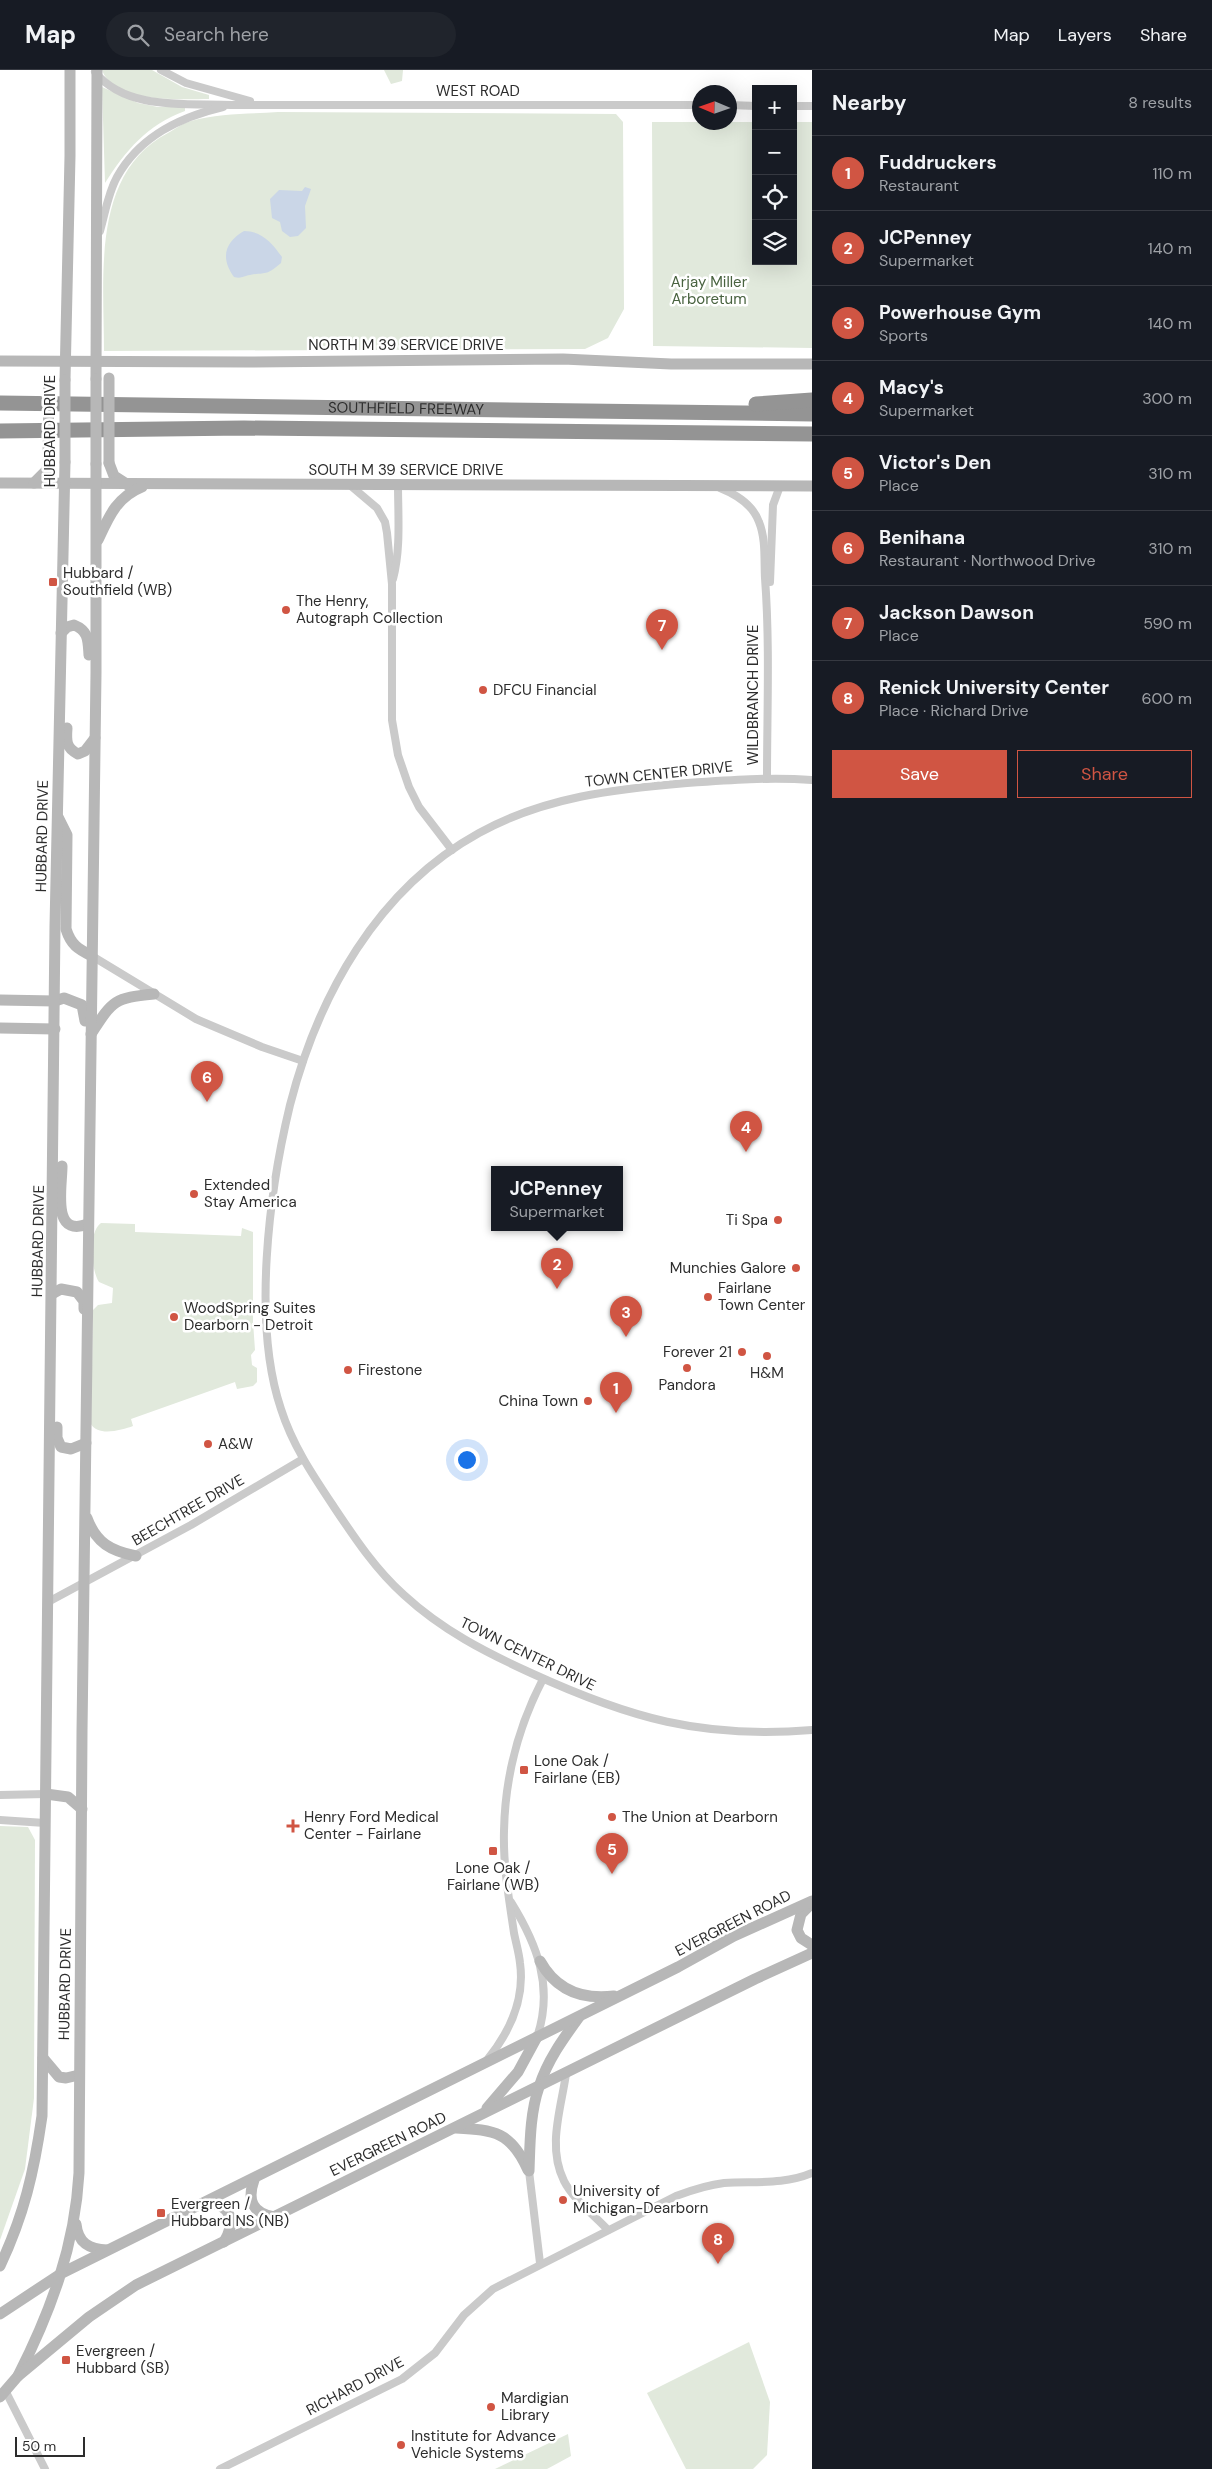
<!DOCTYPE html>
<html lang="en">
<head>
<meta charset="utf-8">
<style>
	:root { --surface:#171b24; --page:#20242c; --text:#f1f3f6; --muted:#9ea1a6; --line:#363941; --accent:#d05543 }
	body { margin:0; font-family:"DM Sans",sans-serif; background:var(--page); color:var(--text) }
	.controls { position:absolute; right:15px; top:15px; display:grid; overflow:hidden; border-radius:0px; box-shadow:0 5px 20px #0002 }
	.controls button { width:45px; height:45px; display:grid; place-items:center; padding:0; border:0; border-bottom:1px solid var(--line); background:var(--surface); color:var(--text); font:25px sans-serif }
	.compass { position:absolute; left:692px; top:15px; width:45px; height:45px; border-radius:50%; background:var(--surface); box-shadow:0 5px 20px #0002; rotate:272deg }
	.scale { position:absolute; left:15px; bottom:12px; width:70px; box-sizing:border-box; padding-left:5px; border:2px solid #2d2d2d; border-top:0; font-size:14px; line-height:18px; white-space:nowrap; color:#2d2d2d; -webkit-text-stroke:4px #fff; paint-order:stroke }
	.you { position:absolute; left:466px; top:1389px; width:18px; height:18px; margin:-12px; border:4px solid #fff; border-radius:50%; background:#1a73e8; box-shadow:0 0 0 8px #1a73e833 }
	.badge { display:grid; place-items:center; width:32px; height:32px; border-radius:50%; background:var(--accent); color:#fff; font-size:16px; font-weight:700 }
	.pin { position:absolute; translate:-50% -41px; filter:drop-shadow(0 1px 2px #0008) }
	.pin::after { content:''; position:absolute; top:26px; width:18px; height:15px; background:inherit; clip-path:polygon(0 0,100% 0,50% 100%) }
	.popup { position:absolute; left:491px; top:1096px; width:132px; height:65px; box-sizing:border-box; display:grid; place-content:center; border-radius:0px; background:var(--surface); filter:drop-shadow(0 1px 4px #0005); font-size:16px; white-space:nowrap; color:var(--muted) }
	.popup b { font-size:19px; color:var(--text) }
	.popup::after { content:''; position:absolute; left:50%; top:100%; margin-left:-10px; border:10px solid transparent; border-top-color:var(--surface) }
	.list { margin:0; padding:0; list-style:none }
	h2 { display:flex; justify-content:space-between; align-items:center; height:65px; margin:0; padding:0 20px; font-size:21px }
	h2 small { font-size:16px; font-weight:400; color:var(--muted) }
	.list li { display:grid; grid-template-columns:32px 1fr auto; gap:15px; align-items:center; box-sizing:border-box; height:75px; padding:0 20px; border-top:1px solid var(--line) }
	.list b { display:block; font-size:19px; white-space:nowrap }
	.list p { margin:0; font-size:16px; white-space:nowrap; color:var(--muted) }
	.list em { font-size:16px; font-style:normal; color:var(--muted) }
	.actions { display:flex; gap:10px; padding:15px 20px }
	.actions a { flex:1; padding:11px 0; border:1px solid var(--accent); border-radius:0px; text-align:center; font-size:18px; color:var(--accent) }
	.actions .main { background:var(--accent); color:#fff }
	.icon { flex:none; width:28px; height:28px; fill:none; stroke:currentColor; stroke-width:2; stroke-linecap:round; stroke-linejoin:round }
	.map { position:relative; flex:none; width:812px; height:2399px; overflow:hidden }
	header { display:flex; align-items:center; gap:30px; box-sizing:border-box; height:70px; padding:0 25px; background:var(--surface); border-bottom:1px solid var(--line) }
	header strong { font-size:24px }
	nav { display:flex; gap:28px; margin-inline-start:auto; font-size:18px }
	.search { width:350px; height:45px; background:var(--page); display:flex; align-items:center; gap:12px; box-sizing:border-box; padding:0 18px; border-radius:28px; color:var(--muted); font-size:19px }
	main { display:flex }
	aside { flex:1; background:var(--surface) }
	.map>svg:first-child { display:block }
	.green { fill:#e1e9dc }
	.water { fill:#cad6e7 }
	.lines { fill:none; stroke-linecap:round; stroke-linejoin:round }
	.street { stroke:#cacaca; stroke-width:8 }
	.secondary { stroke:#b7b7b7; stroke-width:11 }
	.highway { stroke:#949494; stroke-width:15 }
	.secondary-bridge { stroke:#b7b7b7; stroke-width:11 }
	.poi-dot { fill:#d05543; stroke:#fff; stroke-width:2 }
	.labels { text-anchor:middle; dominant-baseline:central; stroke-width:5; stroke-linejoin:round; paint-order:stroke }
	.street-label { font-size:15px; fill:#2d2d2d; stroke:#fff }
	.park-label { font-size:15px; fill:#496340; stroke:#fff }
	.poi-label { font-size:15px; fill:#2d2d2d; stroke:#fff; text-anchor:start }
</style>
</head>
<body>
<header>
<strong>Map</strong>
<div class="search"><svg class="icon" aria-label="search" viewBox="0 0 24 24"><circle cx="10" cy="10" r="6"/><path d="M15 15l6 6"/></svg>Search here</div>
<nav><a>Map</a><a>Layers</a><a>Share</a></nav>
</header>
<main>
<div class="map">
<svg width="812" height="2399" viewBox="0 0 812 2399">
	<rect width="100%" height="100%" fill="#fff"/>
	<g class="green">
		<path d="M 102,0 L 152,0 L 182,17 L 209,25 L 209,29 C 180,29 114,34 102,0 Z"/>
		<path d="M 384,0 L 403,0 L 402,11 L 391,14 Z"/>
		<path d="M 102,17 L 138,33 L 158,37 L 185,36 L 185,41 C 147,55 126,80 105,113 Z"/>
		<path d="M 278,42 L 616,44 L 623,52 L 624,239 L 608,268 L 585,279 L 104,281 C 104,207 91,103 168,63 C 175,59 183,53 191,51 C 219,43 250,44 278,42 Z"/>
		<path d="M 652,52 L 756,52 L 756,191 L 793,191 L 793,52 L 812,52 L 812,278 L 653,276 Z"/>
		<path d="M 101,1153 L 135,1154 L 135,1162 L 241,1166 L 242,1158 L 253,1162 L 253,1252 L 255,1280 L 251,1285 L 252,1295 L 257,1298 L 257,1312 L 253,1316 L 237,1319 L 235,1312 L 131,1349 L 133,1356 C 122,1360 98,1367 91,1354 L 93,1240 L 98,1235 L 112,1233 L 113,1218 L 99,1212 C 91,1200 88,1162 101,1153 Z"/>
		<path d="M 0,1756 L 28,1757 L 35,1770 L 34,2028 L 25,2099 L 0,2170 Z"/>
		<path d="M 749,2272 L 770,2332 L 767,2385 L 753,2399 L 686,2399 L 647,2323 Z"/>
		<path d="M 568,2364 L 571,2386 L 547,2399 L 495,2399 Z"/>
	</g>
	<g class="water">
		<path d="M 305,117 L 311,119 L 305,136 L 306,158 L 298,166 L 290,167 L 282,161 L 280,152 L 272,148 L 270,129 L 279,120 L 302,121 Z"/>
		<path d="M 244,161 C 262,161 272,173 282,187 L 281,193 C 266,206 267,202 250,205 C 243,206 242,209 234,207 C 220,188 225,172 244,161 Z"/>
	</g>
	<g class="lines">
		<g class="street">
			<path d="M 161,0 L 186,13 L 250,31"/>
			<path d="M 95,2 C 126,41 188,33 232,35 L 700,35"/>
			<path d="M 730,35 L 756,36"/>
			<path d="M 793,36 L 812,36"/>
			<path d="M 100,161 C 105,144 108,123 117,107 C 140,66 180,47 223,37"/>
			<path d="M 351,416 L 377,438 L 385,452 L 387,463 L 392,514 L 392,650 L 398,685 L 409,717 L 419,737 L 452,780"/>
			<path d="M 720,418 C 735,424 753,435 759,452 C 766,469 764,490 765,508 C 770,575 767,642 767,709"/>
			<path d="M 393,509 C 401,479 398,445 398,414"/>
			<path d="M 770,512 L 773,435 L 780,416"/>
			<path d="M 812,710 C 771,707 729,710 687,713 C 615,719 544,727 479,763 C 377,819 318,926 290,1035 C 269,1122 252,1253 281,1339 C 292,1374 312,1404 332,1434 C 354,1467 375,1499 404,1525 C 442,1560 485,1582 531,1603 C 629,1648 702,1669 812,1660"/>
			<path d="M 92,886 L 196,949 L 262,977 L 303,991"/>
			<path d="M 48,1532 L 191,1455 L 303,1389"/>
			<path d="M 0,1725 L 46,1724"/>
			<path d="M 0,1750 L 45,1753"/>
			<path d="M 511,1832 C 537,1874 554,1917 537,1967"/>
			<path d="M 487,1990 C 509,1963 525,1929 520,1893 C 519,1883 516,1873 514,1863 C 509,1829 503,1795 504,1761 C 505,1707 518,1657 543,1609"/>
			<path d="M 566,2004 C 561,2039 547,2077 564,2111 C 573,2129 594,2145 608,2160"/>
			<path d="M 529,2101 L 540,2193"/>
			<path d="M 6,2322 L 45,2399"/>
			<path d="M 220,2399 L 402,2309 L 435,2283 L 464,2245 L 493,2219 L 676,2126 C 692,2120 707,2115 724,2113 C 754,2111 784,2115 812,2103"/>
		</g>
		<g class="secondary">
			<path d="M 0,291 L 247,292 L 563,289 L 671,294 L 812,294"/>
			<path d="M 96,309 L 97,0"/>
			<path d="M 65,310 L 70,86 L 70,0"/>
			<path d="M 109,393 L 114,406 L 128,415"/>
			<path d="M 0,413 L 812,416"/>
			<path d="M 34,413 L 47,400 L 48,391"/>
			<path d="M 98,470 C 109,446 117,427 142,417"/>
			<path d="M 61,563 L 67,557 L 74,555 C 89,561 88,571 89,585"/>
			<path d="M 67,658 C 66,671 66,678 78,684 L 85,681 L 95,668"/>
			<path d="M 58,747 L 67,765 L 66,859 C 71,875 78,879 92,886"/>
			<path d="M 0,930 L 55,931 L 64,928 L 82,935 L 85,951"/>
			<path d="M 0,958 L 55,959"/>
			<path d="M 91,964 C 113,930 114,928 154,924"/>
			<path d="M 62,1096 C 62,1118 51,1168 88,1154"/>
			<path d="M 52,1224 L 61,1219 L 77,1222 L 84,1231 L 84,1239"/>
			<path d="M 57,1357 L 57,1368 L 61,1377 L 71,1379 L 86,1373"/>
			<path d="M 87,1448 C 96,1473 111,1481 136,1486"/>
			<path d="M 46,1724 L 68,1727 L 82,1739"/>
			<path d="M 811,1834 L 801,1844 L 797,1860 L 801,1868 L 812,1875"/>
			<path d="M 540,1891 C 556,1920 582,1930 614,1926"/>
			<path d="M 43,1988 L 59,2007 L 66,2008 L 79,2005"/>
			<path d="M 487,2038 L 518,2002 L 537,1967"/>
			<path d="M 456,2058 C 495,2060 511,2062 528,2100"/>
			<path d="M 529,2101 C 530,2073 530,2043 539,2017 C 547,1991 563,1969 579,1947"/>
			<path d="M 254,2110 C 247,2130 252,2143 274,2147"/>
			<path d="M 207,2132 C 232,2135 236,2152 224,2172"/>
			<path d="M 76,2154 C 78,2173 89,2179 107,2180"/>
			<path d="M 0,2196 C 24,2145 34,2102 42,2046 L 55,856 L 65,392"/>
			<path d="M 0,2244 L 62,2203 L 678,1897 L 734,1866 L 812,1831"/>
			<path d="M 18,2306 C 51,2241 75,2176 79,2103 L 82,1662 L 96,603 L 96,394"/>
			<path d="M 0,2327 L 18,2306 L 89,2247 L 136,2215 L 755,1909 L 812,1883"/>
		</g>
		<g class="highway">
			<path id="s1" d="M 0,333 L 812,344"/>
			<path d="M 756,334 L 812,330"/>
			<path d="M 0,361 L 244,358 L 812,364"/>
		</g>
		<g class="secondary-bridge">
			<path d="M 109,308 L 109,393"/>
			<path d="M 48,391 L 49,310"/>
			<path d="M 65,392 L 65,310"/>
			<path d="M 96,394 L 96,309"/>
		</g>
	</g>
	<g class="poi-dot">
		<rect x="48" y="507" width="10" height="10" rx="2.5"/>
		<circle cx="286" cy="540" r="5"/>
		<circle cx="483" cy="620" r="5"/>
		<circle cx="194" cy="1124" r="5"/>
		<circle cx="778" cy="1150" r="5"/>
		<circle cx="796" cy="1198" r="5"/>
		<circle cx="708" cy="1227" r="5"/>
		<circle cx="174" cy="1247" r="5"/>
		<circle cx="742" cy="1282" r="5"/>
		<circle cx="767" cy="1286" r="5"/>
		<circle cx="687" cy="1298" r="5"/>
		<circle cx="348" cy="1300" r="5"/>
		<circle cx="588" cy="1331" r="5"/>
		<circle cx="208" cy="1374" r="5"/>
		<rect x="519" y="1695" width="10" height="10" rx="2.5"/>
		<circle cx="612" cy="1747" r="5"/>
		<path d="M290.5 1748.5h5v5h5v5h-5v5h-5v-5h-5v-5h5z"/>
		<rect x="488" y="1776" width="10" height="10" rx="2.5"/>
		<circle cx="563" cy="2130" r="5"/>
		<rect x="156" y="2138" width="10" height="10" rx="2.5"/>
		<rect x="61" y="2285" width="10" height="10" rx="2.5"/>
		<circle cx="491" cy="2337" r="5"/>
		<circle cx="401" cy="2375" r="5"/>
	</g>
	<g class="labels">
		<g class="street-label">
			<text x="478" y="21">WEST ROAD</text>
			<text x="406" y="275">NORTH M 39 SERVICE DRIVE</text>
			<text stroke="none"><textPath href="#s1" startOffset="406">SOUTHFIELD FREEWAY</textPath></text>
			<text transform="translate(50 361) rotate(-90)">HUBBARD DRIVE</text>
			<text x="406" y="400">SOUTH M 39 SERVICE DRIVE</text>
			<text transform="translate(753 625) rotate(-90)">WILDBRANCH DRIVE</text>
			<text transform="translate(659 704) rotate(-6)">TOWN CENTER DRIVE</text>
			<text transform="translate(42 766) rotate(-89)">HUBBARD DRIVE</text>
			<text transform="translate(38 1171) rotate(-89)">HUBBARD DRIVE</text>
			<text transform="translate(188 1440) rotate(-30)">BEECHTREE DRIVE</text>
			<text transform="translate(528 1584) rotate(26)">TOWN CENTER DRIVE</text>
			<text transform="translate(733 1853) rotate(-27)">EVERGREEN ROAD</text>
			<text transform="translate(65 1914) rotate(-89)">HUBBARD DRIVE</text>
			<text transform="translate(388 2074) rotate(-26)">EVERGREEN ROAD</text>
			<text transform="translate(355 2316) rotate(-28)">RICHARD DRIVE</text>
		</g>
		<g class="park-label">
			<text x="709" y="212">Arjay Miller<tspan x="709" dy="17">Arboretum</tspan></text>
		</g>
		<g class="poi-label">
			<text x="63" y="503">Hubbard /<tspan x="63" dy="17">Southfield (WB)</tspan></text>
			<text x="296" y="531">The Henry,<tspan x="296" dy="17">Autograph Collection</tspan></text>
			<text x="493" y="620">DFCU Financial</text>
			<text x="204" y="1115">Extended<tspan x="204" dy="17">Stay America</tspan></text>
			<text x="768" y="1150" text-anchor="end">Ti Spa</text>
			<text x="786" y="1198" text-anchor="end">Munchies Galore</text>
			<text x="718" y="1218">Fairlane<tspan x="718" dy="17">Town Center</tspan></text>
			<text x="184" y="1238">WoodSpring Suites<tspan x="184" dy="17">Dearborn - Detroit</tspan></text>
			<text x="732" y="1282" text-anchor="end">Forever 21</text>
			<text x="358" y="1300">Firestone</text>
			<text x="767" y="1303" text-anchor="middle">H&amp;M</text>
			<text x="687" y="1315" text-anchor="middle">Pandora</text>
			<text x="578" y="1331" text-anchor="end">China Town</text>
			<text x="218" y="1374">A&amp;W</text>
			<text x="534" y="1691">Lone Oak /<tspan x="534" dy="17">Fairlane (EB)</tspan></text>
			<text x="304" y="1747">Henry Ford Medical<tspan x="304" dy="17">Center - Fairlane</tspan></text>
			<text x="622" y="1747">The Union at Dearborn</text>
			<text x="493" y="1798" text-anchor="middle">Lone Oak /<tspan x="493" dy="17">Fairlane (WB)</tspan></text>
			<text x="573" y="2121">University of<tspan x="573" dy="17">Michigan-Dearborn</tspan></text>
			<text x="171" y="2134">Evergreen /<tspan x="171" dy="17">Hubbard NS (NB)</tspan></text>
			<text x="76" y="2281">Evergreen /<tspan x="76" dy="17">Hubbard (SB)</tspan></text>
			<text x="501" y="2328">Mardigian<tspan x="501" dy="17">Library</tspan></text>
			<text x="411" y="2366">Institute for Advance<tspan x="411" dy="17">Vehicle Systems</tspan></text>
		</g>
	</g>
</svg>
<div class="controls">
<button>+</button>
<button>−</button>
<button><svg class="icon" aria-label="locate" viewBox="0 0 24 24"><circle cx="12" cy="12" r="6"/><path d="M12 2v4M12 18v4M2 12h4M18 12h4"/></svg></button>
<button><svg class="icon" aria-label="layers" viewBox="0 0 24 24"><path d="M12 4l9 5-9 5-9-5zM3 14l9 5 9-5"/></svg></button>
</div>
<svg class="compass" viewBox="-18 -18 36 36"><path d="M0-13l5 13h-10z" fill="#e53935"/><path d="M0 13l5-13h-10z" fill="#9ea1a6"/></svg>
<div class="scale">50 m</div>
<div class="you"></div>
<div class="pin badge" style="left:616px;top:1343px">1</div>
<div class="pin badge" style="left:557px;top:1219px">2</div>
<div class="popup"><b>JCPenney</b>Supermarket</div>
<div class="pin badge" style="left:626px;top:1267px">3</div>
<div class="pin badge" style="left:746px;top:1082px">4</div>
<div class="pin badge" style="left:612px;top:1804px">5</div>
<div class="pin badge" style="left:207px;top:1032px">6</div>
<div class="pin badge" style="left:662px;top:580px">7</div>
<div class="pin badge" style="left:718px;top:2194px">8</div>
</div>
<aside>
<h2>Nearby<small>8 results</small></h2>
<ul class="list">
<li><span class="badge">1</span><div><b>Fuddruckers</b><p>Restaurant</p></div><em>110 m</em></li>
<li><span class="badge">2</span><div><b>JCPenney</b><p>Supermarket</p></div><em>140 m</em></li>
<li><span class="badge">3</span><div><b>Powerhouse Gym</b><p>Sports</p></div><em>140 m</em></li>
<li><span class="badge">4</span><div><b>Macy's</b><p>Supermarket</p></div><em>300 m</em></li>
<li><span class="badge">5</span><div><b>Victor's Den</b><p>Place</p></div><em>310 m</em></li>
<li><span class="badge">6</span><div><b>Benihana</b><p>Restaurant · Northwood Drive</p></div><em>310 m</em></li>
<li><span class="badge">7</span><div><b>Jackson Dawson</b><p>Place</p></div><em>590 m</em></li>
<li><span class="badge">8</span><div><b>Renick University Center</b><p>Place · Richard Drive</p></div><em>600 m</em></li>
</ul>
<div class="actions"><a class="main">Save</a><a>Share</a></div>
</aside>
</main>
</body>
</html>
